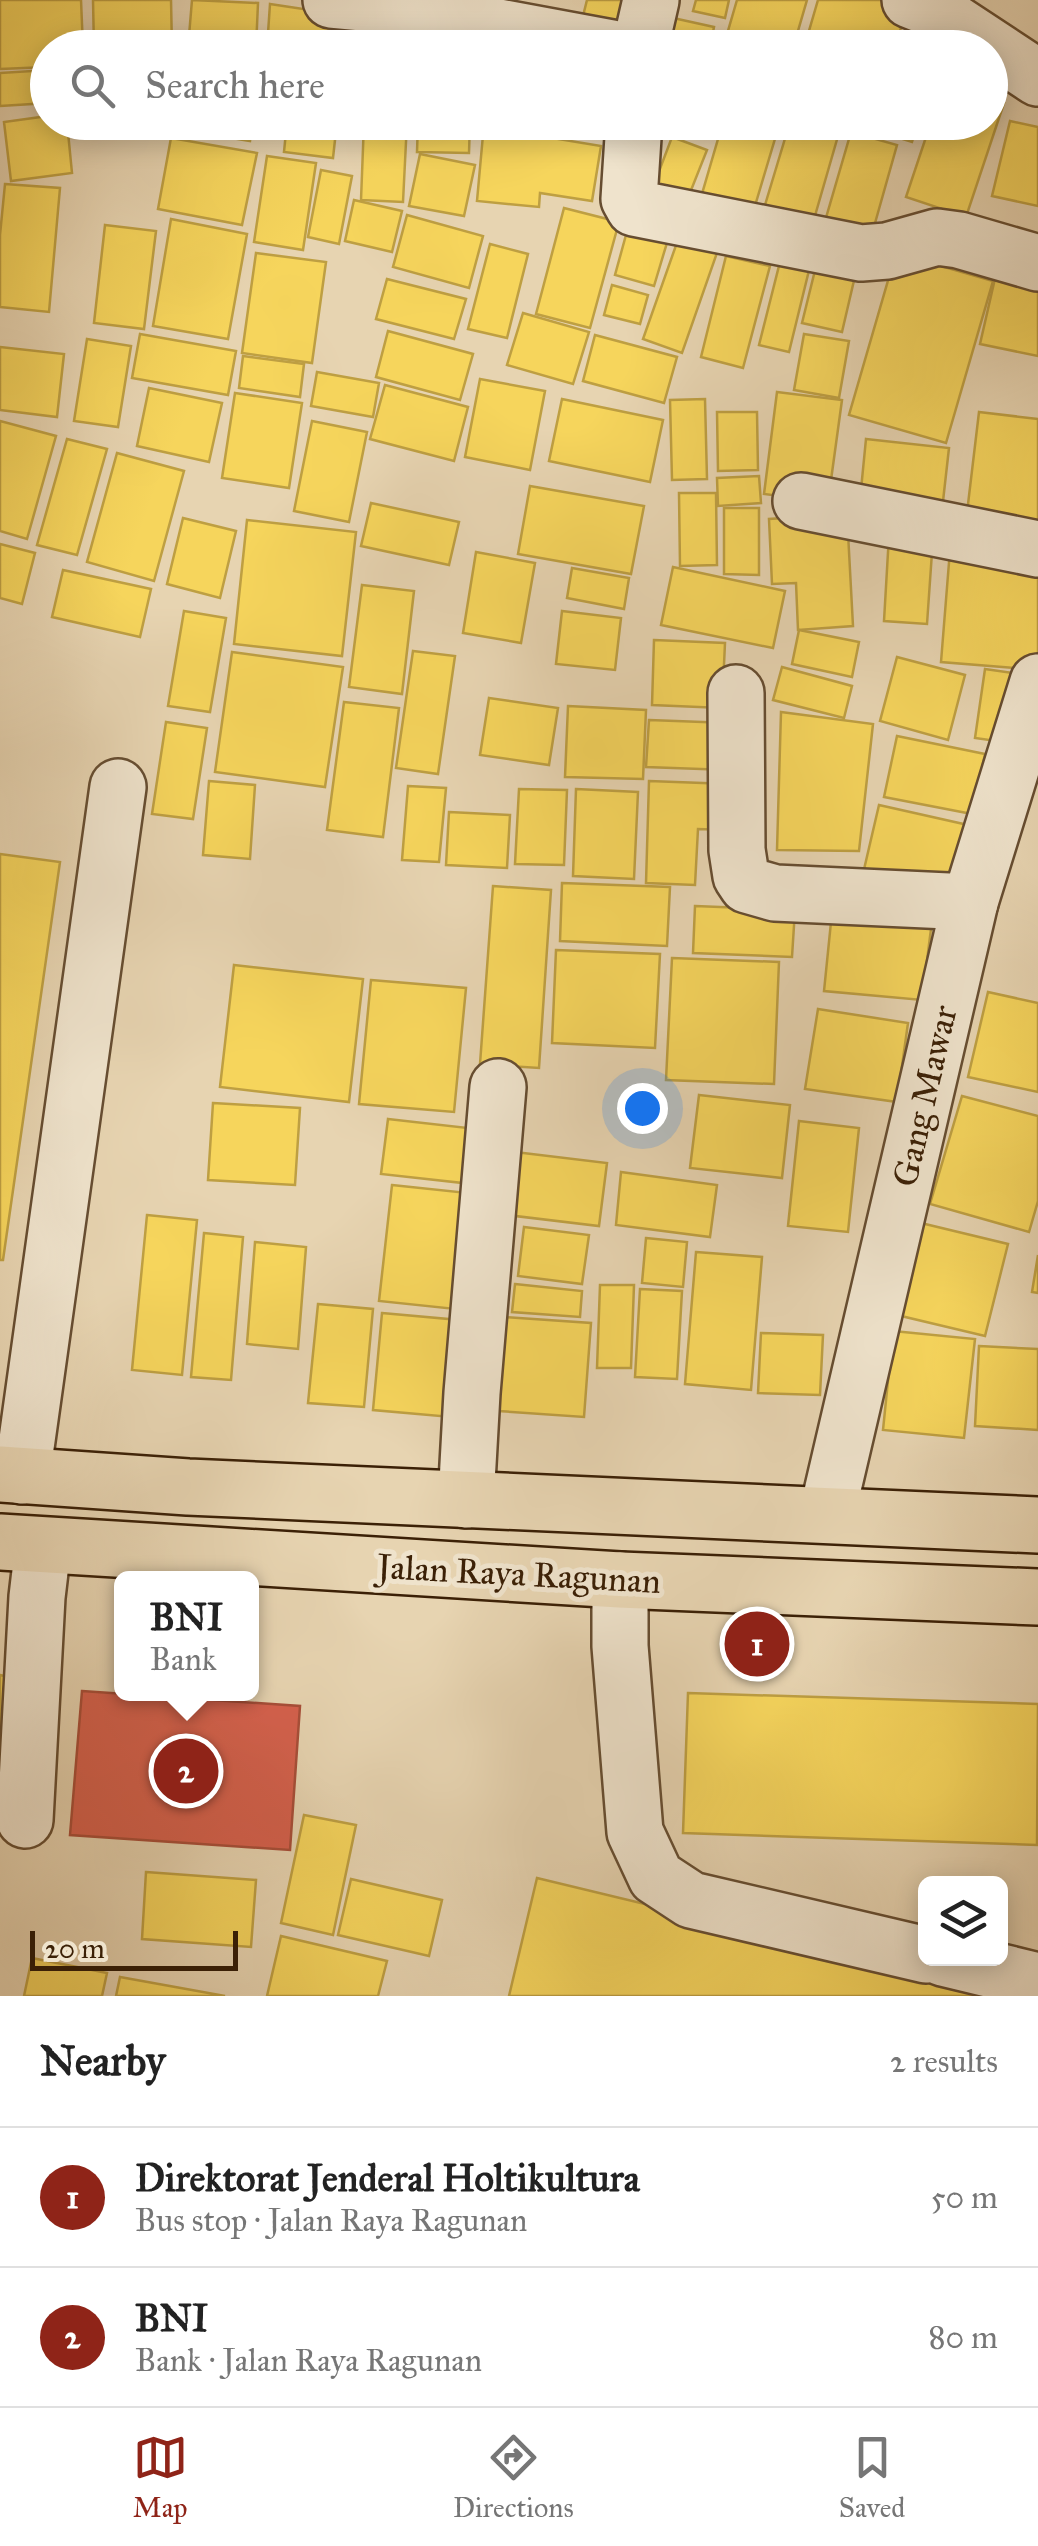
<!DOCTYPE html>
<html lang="en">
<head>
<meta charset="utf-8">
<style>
	:root { --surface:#fff; --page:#f2f2f2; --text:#222; --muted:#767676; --line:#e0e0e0; --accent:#8f2418 }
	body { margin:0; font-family:"IM FELL Great Primer",serif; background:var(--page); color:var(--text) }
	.controls { position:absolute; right:30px; bottom:30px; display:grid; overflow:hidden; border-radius:15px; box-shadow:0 5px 25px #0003 }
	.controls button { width:90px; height:90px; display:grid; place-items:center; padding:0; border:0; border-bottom:2px solid var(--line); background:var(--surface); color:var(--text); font:50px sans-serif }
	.scale { position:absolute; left:30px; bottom:25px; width:208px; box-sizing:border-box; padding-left:10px; border:5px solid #3b2006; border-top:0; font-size:28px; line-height:35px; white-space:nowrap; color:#3b2006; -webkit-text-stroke:8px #efe3cc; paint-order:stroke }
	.you { position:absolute; left:642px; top:1108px; width:35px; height:35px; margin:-25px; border:8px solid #fff; border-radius:50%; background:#1a73e8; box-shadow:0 0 0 15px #1a73e833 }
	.badge { display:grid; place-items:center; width:65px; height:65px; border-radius:50%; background:var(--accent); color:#fff; font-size:32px; font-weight:700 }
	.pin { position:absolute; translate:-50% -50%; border:5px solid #fff; box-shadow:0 2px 10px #0006 }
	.popup { position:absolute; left:114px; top:1571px; width:145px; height:130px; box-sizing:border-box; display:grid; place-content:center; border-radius:15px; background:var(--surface); filter:drop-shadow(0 2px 8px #0005); font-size:32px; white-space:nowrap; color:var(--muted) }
	.popup b { font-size:38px; color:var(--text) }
	.popup::after { content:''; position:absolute; left:50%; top:100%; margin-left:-20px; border:20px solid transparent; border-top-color:var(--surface) }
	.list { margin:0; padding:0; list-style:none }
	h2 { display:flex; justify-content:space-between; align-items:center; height:130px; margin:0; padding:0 40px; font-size:42px }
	h2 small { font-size:32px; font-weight:400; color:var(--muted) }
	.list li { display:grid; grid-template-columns:65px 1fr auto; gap:30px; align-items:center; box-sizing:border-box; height:140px; padding:0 40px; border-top:2px solid var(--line) }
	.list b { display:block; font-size:38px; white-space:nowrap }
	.list p { margin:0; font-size:32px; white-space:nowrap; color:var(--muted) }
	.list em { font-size:32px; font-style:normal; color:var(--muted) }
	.icon { flex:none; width:55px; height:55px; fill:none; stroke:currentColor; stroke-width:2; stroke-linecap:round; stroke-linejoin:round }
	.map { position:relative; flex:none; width:1038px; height:1996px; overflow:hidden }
	.search { position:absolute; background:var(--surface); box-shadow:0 5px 25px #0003; left:30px; right:30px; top:30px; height:110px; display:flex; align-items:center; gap:25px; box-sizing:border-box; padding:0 35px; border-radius:55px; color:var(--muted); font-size:38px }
	.sheet { height:410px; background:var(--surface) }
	nav { display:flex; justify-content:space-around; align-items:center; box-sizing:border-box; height:140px; border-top:2px solid var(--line); background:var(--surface); font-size:28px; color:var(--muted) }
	nav a { display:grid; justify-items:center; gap:5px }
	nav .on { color:var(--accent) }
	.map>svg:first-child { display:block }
	.homes { fill:#f6d55c; stroke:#be9f42; stroke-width:2.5 }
	.shops { fill:#d6604d; stroke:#a84d38; stroke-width:2.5 }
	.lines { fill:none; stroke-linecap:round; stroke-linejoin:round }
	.minor-casing { stroke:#664d31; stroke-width:60 }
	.major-casing { stroke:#3b2006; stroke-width:60 }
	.minor { stroke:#efe3cc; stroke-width:55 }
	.major { stroke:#e7d4b1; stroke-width:55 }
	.labels { text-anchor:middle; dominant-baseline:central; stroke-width:10; stroke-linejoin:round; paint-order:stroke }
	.street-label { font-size:35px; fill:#3b2006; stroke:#efe3cc }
</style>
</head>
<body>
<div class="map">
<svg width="1038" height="1996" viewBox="0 0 1038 1996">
	<rect width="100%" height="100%" fill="#e7d4b1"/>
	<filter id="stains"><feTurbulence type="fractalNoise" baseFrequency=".002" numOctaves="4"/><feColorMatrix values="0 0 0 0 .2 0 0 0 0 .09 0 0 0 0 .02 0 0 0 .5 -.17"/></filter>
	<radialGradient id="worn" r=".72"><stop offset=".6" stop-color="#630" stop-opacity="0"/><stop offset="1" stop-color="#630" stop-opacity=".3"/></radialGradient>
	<g class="homes">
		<path d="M 0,0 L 81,0 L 83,48 L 48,48 L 48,67 L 0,69 Z"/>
		<path d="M 93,0 L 171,0 L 172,48 L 94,48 Z"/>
		<path d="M 192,0 L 258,3 L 256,48 L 188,48 Z"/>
		<path d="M 587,0 L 646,0 L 637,37 L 581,24 Z"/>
		<path d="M 696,0 L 729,0 L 725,18 L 693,11 Z"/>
		<path d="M 737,0 L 807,0 L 793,48 L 723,48 Z"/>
		<path d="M 818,0 L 882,0 L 907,7 L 895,48 L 804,48 Z"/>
		<path d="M 270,4 L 330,13 L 327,48 L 267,48 Z"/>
		<path d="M 655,14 L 714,27 L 710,48 L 647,48 Z"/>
		<path d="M 916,19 L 948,29 L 942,48 L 907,48 Z"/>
		<path d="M 356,22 L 402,30 L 400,48 L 354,48 Z"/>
		<path d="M 420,44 L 472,45 L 472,48 L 420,48 Z"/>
		<path d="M 48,70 L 48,103 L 0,106 L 0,73 Z"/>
		<path d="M 990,99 L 1004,103 L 966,217 L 906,197 L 931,122 L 990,122 Z"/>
		<path d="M 48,116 L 48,122 L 67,122 L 72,173 L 11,181 L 4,122 Z"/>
		<path d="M 1010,121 L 1038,127 L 1038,206 L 992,196 Z"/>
		<path d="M 178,122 L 253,122 L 250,141 L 177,129 Z"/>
		<path d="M 287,122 L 337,122 L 333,158 L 284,152 Z"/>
		<path d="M 364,122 L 407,122 L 403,202 L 361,200 Z"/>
		<path d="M 418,122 L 470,122 L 469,153 L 417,152 Z"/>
		<path d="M 502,122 L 606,122 L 605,132 Z"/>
		<path d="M 723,122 L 780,122 L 749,226 L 697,211 Z"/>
		<path d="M 790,122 L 819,122 L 840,129 L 808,240 L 759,225 Z"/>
		<path d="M 843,122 L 873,122 L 871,131 Z"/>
		<path d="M 883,122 L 918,122 L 912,142 L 880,132 Z"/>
		<path d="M 484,124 L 546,132 L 546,137 L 601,146 L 592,201 L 540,193 L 539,207 L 477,201 Z"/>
		<path d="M 851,132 L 897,145 L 868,248 L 821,235 Z"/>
		<path d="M 672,137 L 707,150 L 684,208 L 650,195 Z"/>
		<path d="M 171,138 L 257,153 L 242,225 L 158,209 Z"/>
		<path d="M 420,154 L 475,165 L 464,216 L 409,206 Z"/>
		<path d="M 267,156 L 316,163 L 303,250 L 254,242 Z"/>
		<path d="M 321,170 L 352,176 L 339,244 L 308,237 Z"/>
		<path d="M 5,184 L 60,188 L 49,312 L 0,307 L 0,235 Z"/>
		<path d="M 354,200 L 402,211 L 392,252 L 345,241 Z"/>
		<path d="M 564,208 L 619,222 L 590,328 L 536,314 Z"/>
		<path d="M 407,215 L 483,236 L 469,288 L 393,267 Z"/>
		<path d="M 171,219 L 247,234 L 228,339 L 153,326 Z"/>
		<path d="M 629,224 L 669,236 L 654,286 L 615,275 Z"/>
		<path d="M 105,225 L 156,231 L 144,329 L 94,323 Z"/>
		<path d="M 680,234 L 719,247 L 682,353 L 643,339 Z"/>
		<path d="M 490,244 L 528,254 L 507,338 L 468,329 Z"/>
		<path d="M 784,246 L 813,254 L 789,352 L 759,345 Z"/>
		<path d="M 820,250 L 859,259 L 842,332 L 802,323 Z"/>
		<path d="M 256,253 L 326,262 L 312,363 L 242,353 Z"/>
		<path d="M 896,253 L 993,281 L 946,443 L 849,415 Z"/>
		<path d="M 726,256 L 770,266 L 743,368 L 701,357 Z"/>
		<path d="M 999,261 L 1038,269 L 1038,356 L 980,344 Z"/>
		<path d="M 387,279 L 466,299 L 454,339 L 376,319 Z"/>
		<path d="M 612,285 L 648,295 L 640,324 L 604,315 Z"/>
		<path d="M 523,313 L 589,332 L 573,384 L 507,365 Z"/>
		<path d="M 388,331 L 473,354 L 460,400 L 376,377 Z"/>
		<path d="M 140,334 L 236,351 L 228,395 L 132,378 Z"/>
		<path d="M 804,334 L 849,341 L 839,398 L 794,390 Z"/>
		<path d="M 595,335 L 677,357 L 664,403 L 583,381 Z"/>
		<path d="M 87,339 L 131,346 L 118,427 L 74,421 Z"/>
		<path d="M 0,347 L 64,354 L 57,417 L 0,410 Z"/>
		<path d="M 243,356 L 304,364 L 300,397 L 239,388 Z"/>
		<path d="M 317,372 L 379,383 L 373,417 L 311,406 Z"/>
		<path d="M 480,379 L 545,391 L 530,470 L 465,457 Z"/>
		<path d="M 385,385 L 468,407 L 454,461 L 370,439 Z"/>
		<path d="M 149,388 L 222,403 L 209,462 L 137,446 Z"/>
		<path d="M 777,392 L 842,400 L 828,502 L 764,494 Z"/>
		<path d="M 235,393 L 302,403 L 289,488 L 222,478 Z"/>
		<path d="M 562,399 L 663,420 L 650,482 L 549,461 Z"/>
		<path d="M 705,399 L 707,479 L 672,480 L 670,400 Z"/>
		<path d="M 717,412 L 757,412 L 758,470 L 718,471 Z"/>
		<path d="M 979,412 L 1038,419 L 1038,529 L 966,521 Z"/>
		<path d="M 0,421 L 56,436 L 27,539 L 0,531 Z"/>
		<path d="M 312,421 L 367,432 L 349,522 L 294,511 Z"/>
		<path d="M 67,439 L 107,449 L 77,555 L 37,545 Z"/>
		<path d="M 866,439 L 949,448 L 941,519 L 859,510 Z"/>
		<path d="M 117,453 L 184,471 L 154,581 L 87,562 Z"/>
		<path d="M 759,476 L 761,503 L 718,506 L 717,478 Z"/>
		<path d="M 530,486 L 644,506 L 631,574 L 518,554 Z"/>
		<path d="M 679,493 L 716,493 L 717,565 L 680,566 Z"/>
		<path d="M 371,503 L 459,522 L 449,565 L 361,546 Z"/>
		<path d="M 724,508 L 759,508 L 759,575 L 724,574 Z"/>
		<path d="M 847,514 L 853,626 L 798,630 L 796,583 L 772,584 L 769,519 Z"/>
		<path d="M 183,518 L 236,531 L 220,598 L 167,584 Z"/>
		<path d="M 247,520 L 356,532 L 342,656 L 234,644 Z"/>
		<path d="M 889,535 L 933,538 L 927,624 L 884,621 Z"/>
		<path d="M 0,544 L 35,553 L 22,604 L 0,598 Z"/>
		<path d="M 950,550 L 1038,557 L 1038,670 L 941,662 Z"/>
		<path d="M 476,552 L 535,563 L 521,643 L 463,633 Z"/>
		<path d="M 673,567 L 785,591 L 773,648 L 661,625 Z"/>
		<path d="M 572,568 L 629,578 L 624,609 L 567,598 Z"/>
		<path d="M 63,570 L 151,589 L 140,637 L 52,617 Z"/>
		<path d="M 362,585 L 414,591 L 402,694 L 349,687 Z"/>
		<path d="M 184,611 L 226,618 L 210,712 L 168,706 Z"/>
		<path d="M 562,611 L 621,618 L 615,670 L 556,664 Z"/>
		<path d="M 799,630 L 859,642 L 852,677 L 792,664 Z"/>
		<path d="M 654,640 L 725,643 L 722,708 L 652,705 Z"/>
		<path d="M 413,651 L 455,656 L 438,774 L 396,768 Z"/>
		<path d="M 232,652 L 343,667 L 325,787 L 215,772 Z"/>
		<path d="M 897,657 L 965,675 L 948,740 L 880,721 Z"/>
		<path d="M 782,667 L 852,686 L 844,718 L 773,700 Z"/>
		<path d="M 985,669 L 1027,675 L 1018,744 L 975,738 Z"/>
		<path d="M 489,698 L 558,708 L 549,765 L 480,755 Z"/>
		<path d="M 344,702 L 399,708 L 383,837 L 327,830 Z"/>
		<path d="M 568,706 L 646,710 L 643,779 L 565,777 Z"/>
		<path d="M 781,712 L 873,724 L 859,851 L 777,850 Z"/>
		<path d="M 649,720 L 729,723 L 728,770 L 646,767 Z"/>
		<path d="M 166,722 L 207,728 L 193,819 L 152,814 Z"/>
		<path d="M 897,736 L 985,754 L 972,814 L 884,797 Z"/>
		<path d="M 209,781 L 255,785 L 250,859 L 203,855 Z"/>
		<path d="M 649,781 L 729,784 L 727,830 L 698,829 L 695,885 L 646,883 Z"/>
		<path d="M 408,786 L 446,788 L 439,862 L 402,860 Z"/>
		<path d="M 519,789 L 567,790 L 564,865 L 515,864 Z"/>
		<path d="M 576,789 L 638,792 L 634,879 L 573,876 Z"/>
		<path d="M 879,805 L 968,825 L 951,898 L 862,878 Z"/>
		<path d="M 449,812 L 510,815 L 507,868 L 446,865 Z"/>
		<path d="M 0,854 L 60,862 L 3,1260 L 0,1260 Z"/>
		<path d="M 562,883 L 670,887 L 667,946 L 560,941 Z"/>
		<path d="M 493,886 L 551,890 L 539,1068 L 480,1064 Z"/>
		<path d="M 695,906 L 795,910 L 792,957 L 693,953 Z"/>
		<path d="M 832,912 L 932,921 L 922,1000 L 824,991 Z"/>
		<path d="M 556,950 L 660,954 L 655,1048 L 552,1043 Z"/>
		<path d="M 672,958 L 779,962 L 774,1084 L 666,1080 Z"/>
		<path d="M 234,965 L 363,979 L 349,1102 L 220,1087 Z"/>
		<path d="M 371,980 L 466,988 L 454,1112 L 359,1104 Z"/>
		<path d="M 988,992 L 1038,1003 L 1038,1092 L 968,1077 Z"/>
		<path d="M 818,1009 L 908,1023 L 897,1102 L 805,1089 Z"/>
		<path d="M 699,1095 L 790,1105 L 782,1178 L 690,1168 Z"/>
		<path d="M 962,1096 L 1038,1116 L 1038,1201 L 1029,1232 L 930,1204 Z"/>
		<path d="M 213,1103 L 300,1108 L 295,1185 L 208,1180 Z"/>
		<path d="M 388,1119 L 468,1128 L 463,1183 L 381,1174 Z"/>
		<path d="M 799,1121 L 859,1128 L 848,1232 L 788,1226 Z"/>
		<path d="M 515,1152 L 607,1163 L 599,1226 L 507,1215 Z"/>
		<path d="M 621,1172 L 717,1185 L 710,1237 L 616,1225 Z"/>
		<path d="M 392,1185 L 468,1193 L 455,1309 L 379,1301 Z"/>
		<path d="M 147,1215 L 197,1220 L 182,1375 L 132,1370 Z"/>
		<path d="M 921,1223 L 1008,1244 L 985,1336 L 897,1315 Z"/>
		<path d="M 524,1227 L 589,1235 L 582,1284 L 518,1276 Z"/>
		<path d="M 204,1233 L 243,1237 L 231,1380 L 191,1377 Z"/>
		<path d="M 646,1238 L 687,1242 L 683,1287 L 642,1283 Z"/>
		<path d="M 255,1242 L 306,1247 L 298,1349 L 247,1344 Z"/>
		<path d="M 696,1252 L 762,1257 L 751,1390 L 685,1384 Z"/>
		<path d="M 1038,1255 L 1038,1293 L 1032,1292 Z"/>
		<path d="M 515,1284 L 582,1291 L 580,1317 L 512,1312 Z"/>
		<path d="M 600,1285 L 634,1285 L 631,1368 L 597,1368 Z"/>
		<path d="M 640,1289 L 682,1291 L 677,1379 L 635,1377 Z"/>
		<path d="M 318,1304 L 373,1309 L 364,1407 L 308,1403 Z"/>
		<path d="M 382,1313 L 459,1320 L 451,1417 L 373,1410 Z"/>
		<path d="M 504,1317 L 591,1323 L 584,1417 L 499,1411 Z"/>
		<path d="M 893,1331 L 975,1339 L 964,1438 L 883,1430 Z"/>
		<path d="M 761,1333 L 823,1335 L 820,1395 L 758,1393 Z"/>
		<path d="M 979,1346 L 1038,1349 L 1038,1430 L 975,1426 Z"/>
		<path d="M 0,1675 L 23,1680 L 10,1738 L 0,1736 Z"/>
		<path d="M 688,1693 L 1038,1704 L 1037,1845 L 683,1833 Z"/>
		<path d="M 304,1815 L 356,1825 L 333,1935 L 281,1923 Z"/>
		<path d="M 146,1872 L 256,1880 L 251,1947 L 142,1939 Z"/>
		<path d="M 537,1878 L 997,1989 L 996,1996 L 509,1996 Z"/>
		<path d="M 351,1879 L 442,1900 L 429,1956 L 338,1935 Z"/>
		<path d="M 281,1936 L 387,1961 L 378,1996 L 267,1996 Z"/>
		<path d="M 32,1958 L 107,1973 L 102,1996 L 24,1996 Z"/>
		<path d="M 120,1977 L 225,1996 L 116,1996 Z"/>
	</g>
	<path class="shops" d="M 82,1691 L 300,1706 L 290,1850 L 70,1835 Z"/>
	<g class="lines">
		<defs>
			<g id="minor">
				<path d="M 331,0 L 374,4 L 612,48"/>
				<path d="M 910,0 L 935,10 L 1038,78"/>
				<path d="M 640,48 L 651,0"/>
				<path d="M 634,122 L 629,199 L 634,208 L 861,253 L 887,251 L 937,237 L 959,240 L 1038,263"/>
				<path d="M 801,501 L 1038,549"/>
				<path d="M 736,693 L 737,850 L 741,876 L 747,885 L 775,893 L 970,902"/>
				<path d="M 22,1476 L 118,787"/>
				<path d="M 466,1500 L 472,1393 L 498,1087"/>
				<path d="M 827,1514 L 970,902 L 1038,682"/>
				<path d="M 620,1580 L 620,1646 L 635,1832 L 656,1877 L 691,1900 L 926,1955"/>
				<path d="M 25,1820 L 37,1597 L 43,1546"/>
				<path d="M 943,1958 L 1038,1981"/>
			</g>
			<g id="major">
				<path d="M 0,1474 L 188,1487 L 1038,1525"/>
				<path d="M 0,1542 L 620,1580 L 1038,1597"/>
			</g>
		</defs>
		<use href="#minor" class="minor-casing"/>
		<use href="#major" class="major-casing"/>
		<use href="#minor" class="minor"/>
		<use href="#major" class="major"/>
	</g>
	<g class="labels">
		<g class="street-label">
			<text transform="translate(925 1096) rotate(-77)">Gang Mawar</text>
			<text transform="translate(519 1574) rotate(3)">Jalan Raya Ragunan</text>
		</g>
	</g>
	<rect width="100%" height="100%" filter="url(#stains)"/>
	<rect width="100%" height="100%" fill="url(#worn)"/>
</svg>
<div class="controls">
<button><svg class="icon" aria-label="layers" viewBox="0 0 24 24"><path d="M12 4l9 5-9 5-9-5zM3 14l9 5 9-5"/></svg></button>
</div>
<div class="scale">20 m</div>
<div class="you"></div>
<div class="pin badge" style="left:757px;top:1644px">1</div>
<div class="pin badge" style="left:186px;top:1771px">2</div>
<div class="popup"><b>BNI</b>Bank</div>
<div class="search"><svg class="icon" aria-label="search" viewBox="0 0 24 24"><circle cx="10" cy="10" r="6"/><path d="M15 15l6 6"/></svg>Search here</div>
</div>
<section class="sheet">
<h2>Nearby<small>2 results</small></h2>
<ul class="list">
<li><span class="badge">1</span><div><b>Direktorat Jenderal Holtikultura</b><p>Bus stop · Jalan Raya Ragunan</p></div><em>50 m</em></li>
<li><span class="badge">2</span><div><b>BNI</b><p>Bank · Jalan Raya Ragunan</p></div><em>80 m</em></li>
</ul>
</section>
<nav>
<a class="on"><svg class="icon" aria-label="map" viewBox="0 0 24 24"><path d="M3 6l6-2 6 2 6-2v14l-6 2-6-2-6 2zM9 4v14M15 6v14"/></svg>Map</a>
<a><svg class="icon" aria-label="directions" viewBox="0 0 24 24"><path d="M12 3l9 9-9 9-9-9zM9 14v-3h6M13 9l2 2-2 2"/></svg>Directions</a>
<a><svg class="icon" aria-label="saved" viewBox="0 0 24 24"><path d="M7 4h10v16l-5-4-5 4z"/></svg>Saved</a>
</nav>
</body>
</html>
